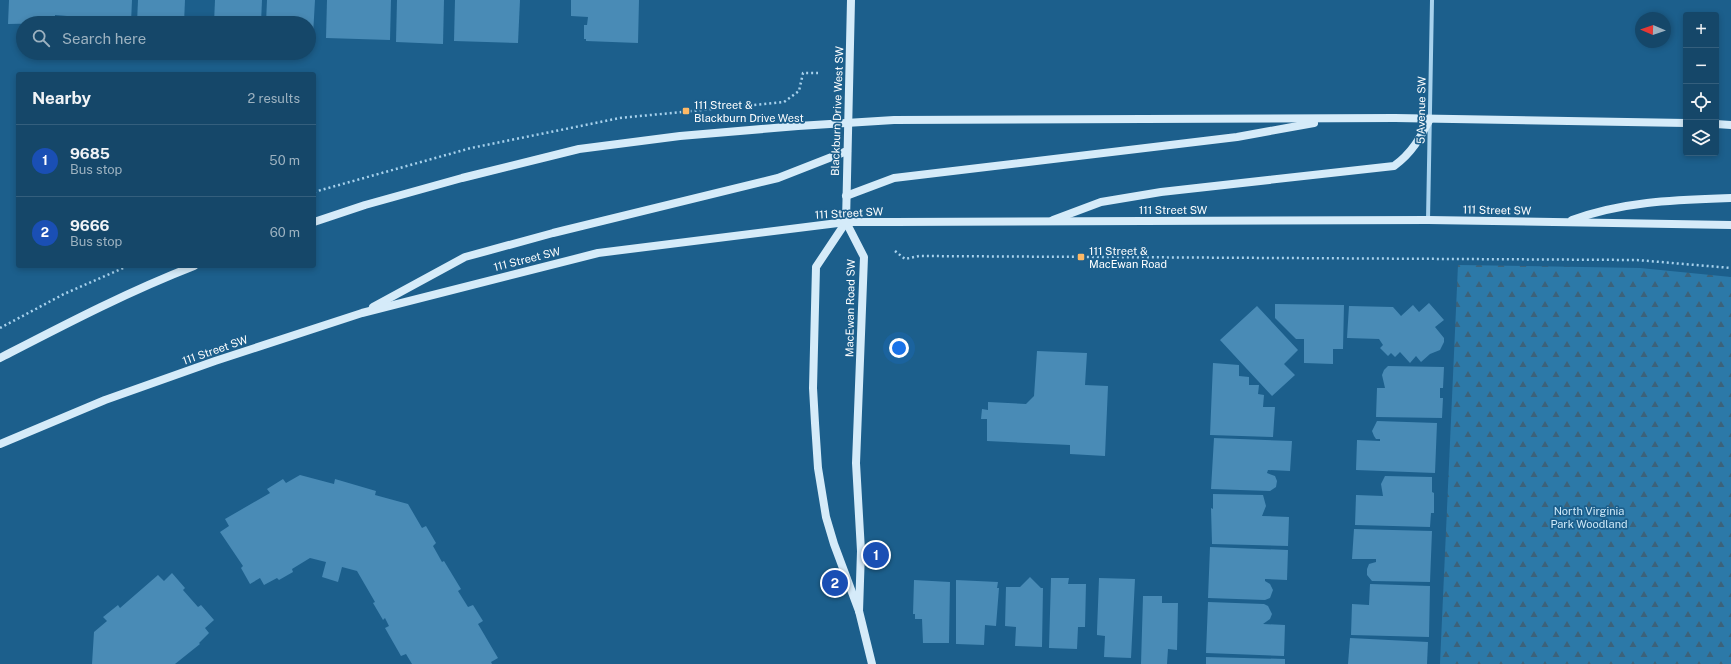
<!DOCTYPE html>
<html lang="en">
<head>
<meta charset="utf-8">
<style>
	:root { --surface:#154769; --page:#1e4e6f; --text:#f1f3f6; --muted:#9db2c0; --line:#345f7d; --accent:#fdb966 }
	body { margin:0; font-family:"Public Sans",sans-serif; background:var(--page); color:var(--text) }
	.controls { position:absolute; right:12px; top:12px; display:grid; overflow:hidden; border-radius:4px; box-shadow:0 2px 6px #0003 }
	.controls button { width:36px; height:36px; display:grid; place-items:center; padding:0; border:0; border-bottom:1px solid var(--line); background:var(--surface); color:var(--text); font:20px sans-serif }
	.compass { position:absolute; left:1635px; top:12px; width:36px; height:36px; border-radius:50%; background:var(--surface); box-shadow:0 2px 6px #0003; rotate:272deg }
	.you { position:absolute; left:899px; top:348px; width:14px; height:14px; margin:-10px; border:3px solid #fff; border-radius:50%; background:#1a73e8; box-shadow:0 0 0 6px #1a73e833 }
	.badge { display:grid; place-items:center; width:26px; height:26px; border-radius:50%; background:var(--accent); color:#fff; font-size:13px; font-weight:700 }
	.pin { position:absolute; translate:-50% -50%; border:2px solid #fff; box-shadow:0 1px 4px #0006 }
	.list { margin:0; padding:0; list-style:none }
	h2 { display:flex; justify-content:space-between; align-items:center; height:52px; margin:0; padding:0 16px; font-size:17px }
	h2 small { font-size:13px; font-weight:400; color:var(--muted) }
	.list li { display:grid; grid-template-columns:26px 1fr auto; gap:12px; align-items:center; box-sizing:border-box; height:72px; padding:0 16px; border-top:1px solid var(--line) }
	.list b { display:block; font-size:15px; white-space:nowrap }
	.list p { margin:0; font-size:13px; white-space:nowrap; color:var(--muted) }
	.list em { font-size:13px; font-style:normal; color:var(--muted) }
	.icon { flex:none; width:22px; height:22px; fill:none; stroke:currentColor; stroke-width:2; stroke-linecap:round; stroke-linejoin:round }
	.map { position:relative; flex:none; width:1731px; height:664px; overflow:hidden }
	.search { position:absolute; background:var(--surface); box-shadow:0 2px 6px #0003; left:16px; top:16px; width:300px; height:44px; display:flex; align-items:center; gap:10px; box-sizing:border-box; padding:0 14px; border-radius:22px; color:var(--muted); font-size:15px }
	.panel { position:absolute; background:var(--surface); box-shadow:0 2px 6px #0003; left:16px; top:72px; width:300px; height:196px; border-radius:4px }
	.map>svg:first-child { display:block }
	.forest { fill:url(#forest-firs) }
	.building { fill:#498bb6 }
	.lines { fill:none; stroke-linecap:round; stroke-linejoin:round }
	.path { stroke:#a8d2ed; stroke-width:2.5; stroke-dasharray:2 3; stroke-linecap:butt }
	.street { stroke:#a8d2ed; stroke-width:4 }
	.secondary { stroke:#d5ebf9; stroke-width:8 }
	.poi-dot { fill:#fdb966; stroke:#1c5f8c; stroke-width:1.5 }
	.labels { text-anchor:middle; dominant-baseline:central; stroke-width:3.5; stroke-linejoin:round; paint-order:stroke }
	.poi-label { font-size:11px; fill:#fff; stroke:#1c5f8c; text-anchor:start }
	.street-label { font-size:11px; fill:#fff; stroke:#1c5f8c }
	.park-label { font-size:11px; fill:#cee9f9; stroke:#1c5f8c }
</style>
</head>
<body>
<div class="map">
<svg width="1731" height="664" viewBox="0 0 1731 664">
	<defs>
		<pattern id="forest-firs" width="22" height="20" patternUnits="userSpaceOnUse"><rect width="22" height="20" fill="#2c79a8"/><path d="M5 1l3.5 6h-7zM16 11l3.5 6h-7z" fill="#3c627a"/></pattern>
	</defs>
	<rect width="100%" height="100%" fill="#1c5f8c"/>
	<path class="forest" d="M 1458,265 L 1640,268 L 1731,277 L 1731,664 L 1440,664 Z"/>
	<g class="building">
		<path d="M 9,0 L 132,0 L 131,23 L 66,23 L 67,16 L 55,15 L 55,23 L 8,24 Z"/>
		<path d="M 138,0 L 185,0 L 184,23 L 137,23 Z"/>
		<path d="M 215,0 L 262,0 L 261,23 L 214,23 Z"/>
		<path d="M 267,0 L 315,0 L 313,35 L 309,35 L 309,23 L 266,23 Z"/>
		<path d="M 327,0 L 391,0 L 390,40 L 326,38 Z"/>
		<path d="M 397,0 L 444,0 L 443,44 L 396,42 Z"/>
		<path d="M 455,0 L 520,0 L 518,43 L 454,41 Z"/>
		<path d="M 571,0 L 639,0 L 638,43 L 586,41 L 586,39 L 584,39 L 584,25 L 587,25 L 588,17 L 571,16 Z"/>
		<path d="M 1429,303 L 1444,320 L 1435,327 L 1444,338 L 1444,342 L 1440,350 L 1430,354 L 1421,362 L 1416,356 L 1410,363 L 1400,352 L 1395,357 L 1391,353 L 1388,356 L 1380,348 L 1383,345 L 1379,339 L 1347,338 L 1349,306 L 1393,307 L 1401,316 L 1413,305 L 1419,312 Z"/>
		<path d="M 1275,304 L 1344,305 L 1343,349 L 1333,349 L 1333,364 L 1304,363 L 1304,339 L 1296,339 L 1275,318 Z"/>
		<path d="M 1257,306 L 1298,350 L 1284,364 L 1295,375 L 1272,396 L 1220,340 Z"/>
		<path d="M 1037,351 L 1087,353 L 1085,385 L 1108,386 L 1105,456 L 1070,454 L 1070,445 L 987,441 L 987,419 L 981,419 L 982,409 L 988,410 L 988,402 L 1026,404 L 1034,396 Z"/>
		<path d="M 1213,363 L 1239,365 L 1239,376 L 1249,377 L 1249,385 L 1259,385 L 1258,394 L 1264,395 L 1263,407 L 1275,407 L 1273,437 L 1210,435 Z"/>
		<path d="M 1388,366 L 1444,367 L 1443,388 L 1440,388 L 1440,398 L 1443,398 L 1442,418 L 1376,417 L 1377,388 L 1385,388 L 1382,375 L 1384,370 Z"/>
		<path d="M 1377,421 L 1437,423 L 1435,473 L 1356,470 L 1357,440 L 1380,441 L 1380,439 L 1376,439 L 1374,436 L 1372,431 Z"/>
		<path d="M 1214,438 L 1292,441 L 1290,471 L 1268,470 L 1267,473 L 1275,476 L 1277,481 L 1276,487 L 1270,491 L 1211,489 Z"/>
		<path d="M 300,475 L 334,484 L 335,479 L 376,491 L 375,495 L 408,504 L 422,528 L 426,526 L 436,543 L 433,546 L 442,562 L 444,561 L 461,589 L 458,591 L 468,607 L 473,605 L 483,621 L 478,624 L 498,658 L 491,662 L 492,664 L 412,664 L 406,654 L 401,656 L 385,628 L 389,626 L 385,618 L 383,620 L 373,603 L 375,602 L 357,571 L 342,567 L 338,582 L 322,577 L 326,562 L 310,558 L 292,569 L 293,572 L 279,580 L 277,578 L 264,585 L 260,578 L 250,584 L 241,568 L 243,566 L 220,532 L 229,526 L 225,519 L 270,493 L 267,489 L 283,479 L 286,483 Z"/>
		<path d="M 1385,476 L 1432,477 L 1432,492 L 1434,493 L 1434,513 L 1431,513 L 1430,527 L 1355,525 L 1356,495 L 1383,496 L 1381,484 Z"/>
		<path d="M 1213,494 L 1263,495 L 1266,506 L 1262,516 L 1289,517 L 1288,546 L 1212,544 L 1211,508 L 1213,509 Z"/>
		<path d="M 1354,529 L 1432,531 L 1430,582 L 1372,581 L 1367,575 L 1367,569 L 1369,564 L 1376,562 L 1376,559 L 1352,559 Z"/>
		<path d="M 1210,547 L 1288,550 L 1287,580 L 1265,579 L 1265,581 L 1270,584 L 1273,590 L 1270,598 L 1265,600 L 1208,598 Z"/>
		<path d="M 172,573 L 185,588 L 183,590 L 198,607 L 201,605 L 214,620 L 205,628 L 209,633 L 199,643 L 200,644 L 175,664 L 92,664 L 94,632 L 107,621 L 103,617 L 118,605 L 120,608 L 158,575 L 164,581 Z"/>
		<path d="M 1030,577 L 1041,588 L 1043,588 L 1042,647 L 1015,646 L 1016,627 L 1005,626 L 1006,587 L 1020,587 Z"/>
		<path d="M 1051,578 L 1069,578 L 1068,584 L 1086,584 L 1085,627 L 1078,627 L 1077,649 L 1049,648 Z"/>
		<path d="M 1099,578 L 1135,579 L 1131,658 L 1104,657 L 1105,636 L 1097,635 L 1097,631 Z"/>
		<path d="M 914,580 L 950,582 L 949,643 L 923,643 L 922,619 L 915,619 L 915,614 L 913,614 Z"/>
		<path d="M 956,580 L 998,582 L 997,588 L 999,588 L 996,626 L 985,625 L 984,645 L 956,644 Z"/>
		<path d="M 1370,584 L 1430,586 L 1429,637 L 1351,635 L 1352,604 L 1369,605 Z"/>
		<path d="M 1143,596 L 1162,596 L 1162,603 L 1178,603 L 1177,650 L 1168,649 L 1167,664 L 1141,664 Z"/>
		<path d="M 1208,602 L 1264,604 L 1268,606 L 1272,614 L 1270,619 L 1263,624 L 1285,625 L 1284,656 L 1206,653 Z"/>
		<path d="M 1350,638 L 1428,642 L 1427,664 L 1348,664 Z"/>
		<path d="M 1206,657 L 1285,659 L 1285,664 L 1206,664 Z"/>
	</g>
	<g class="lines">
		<g class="path">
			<path d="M 314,192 L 471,148 L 620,118 L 784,102 L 799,91 L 803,73 L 818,73"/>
			<path d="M 895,251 L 905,259 L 919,256 L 1637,260 L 1731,268"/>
			<path d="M 0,328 L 64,294 L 128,266"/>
		</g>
		<path class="street" d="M 1428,220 L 1432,0"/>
		<g class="secondary">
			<path d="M 851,0 L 846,222 L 864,257 L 856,463 L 861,551 L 859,611"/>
			<path d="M 1716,124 L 1731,125"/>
			<path d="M 846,196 L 894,178 L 1237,137 L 1314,123"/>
			<path d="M 1053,220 L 1101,202 L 1161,192 L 1394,166 C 1412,153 1420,138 1430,119"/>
			<path d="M 1572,220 C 1625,201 1675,200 1731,198"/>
			<path d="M 314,222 L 365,205 L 462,178 L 579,149 L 680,136 L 798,126 L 894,120 L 1395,118 L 1686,123"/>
			<path d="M 846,222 L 816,267 L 813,388 L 815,423 L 818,468 L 826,517 L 834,544 L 859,611 L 872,664"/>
			<path d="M 373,307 L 465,257 L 553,233 L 778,178 L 847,151"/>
			<path d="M 0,358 C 64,325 127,292 194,266"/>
			<path d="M 0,444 L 105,400 L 215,361 L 362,313 L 598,253 L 846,222 L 894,222 L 1428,220 L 1731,225"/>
		</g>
	</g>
	<g class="poi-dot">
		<rect x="682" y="107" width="8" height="8" rx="2"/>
		<rect x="1077" y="253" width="8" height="8" rx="2"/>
	</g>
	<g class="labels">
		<g class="poi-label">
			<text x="694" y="105">111 Street &amp;<tspan x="694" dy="13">Blackburn Drive West</tspan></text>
			<text x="1089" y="251">111 Street &amp;<tspan x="1089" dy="13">MacEwan Road</tspan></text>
		</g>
		<g class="street-label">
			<text transform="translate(1421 110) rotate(-89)">5 Avenue SW</text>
			<text transform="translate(837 111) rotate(-88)">Blackburn Drive West SW</text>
			<text x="1173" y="210">111 Street SW</text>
			<text transform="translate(1497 210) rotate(1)">111 Street SW</text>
			<text transform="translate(849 213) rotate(-3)">111 Street SW</text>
			<text transform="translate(527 259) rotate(-14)">111 Street SW</text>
			<text transform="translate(850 308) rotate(-89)">MacEwan Road SW</text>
			<text transform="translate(215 350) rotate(-19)">111 Street SW</text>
		</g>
		<g class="park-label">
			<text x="1589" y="511">North Virginia<tspan x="1589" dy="13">Park Woodland</tspan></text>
		</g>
	</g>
</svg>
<div class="controls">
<button>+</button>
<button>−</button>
<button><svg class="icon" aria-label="locate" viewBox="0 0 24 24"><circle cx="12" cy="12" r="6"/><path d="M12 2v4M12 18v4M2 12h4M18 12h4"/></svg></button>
<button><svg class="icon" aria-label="layers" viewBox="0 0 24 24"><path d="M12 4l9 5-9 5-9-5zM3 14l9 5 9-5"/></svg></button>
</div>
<svg class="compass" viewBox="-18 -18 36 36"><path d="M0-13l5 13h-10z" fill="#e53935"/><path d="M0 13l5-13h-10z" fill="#9db2c0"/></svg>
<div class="you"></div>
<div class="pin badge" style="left:876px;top:555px;background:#1a4fb4">1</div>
<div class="pin badge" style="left:835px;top:583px;background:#1a4fb4">2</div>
<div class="search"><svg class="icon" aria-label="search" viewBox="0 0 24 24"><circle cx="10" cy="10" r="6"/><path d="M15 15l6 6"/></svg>Search here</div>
<section class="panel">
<h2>Nearby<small>2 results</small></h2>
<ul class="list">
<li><span class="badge" style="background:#1a4fb4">1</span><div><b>9685</b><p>Bus stop</p></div><em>50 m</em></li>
<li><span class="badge" style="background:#1a4fb4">2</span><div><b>9666</b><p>Bus stop</p></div><em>60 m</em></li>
</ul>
</section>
</div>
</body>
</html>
